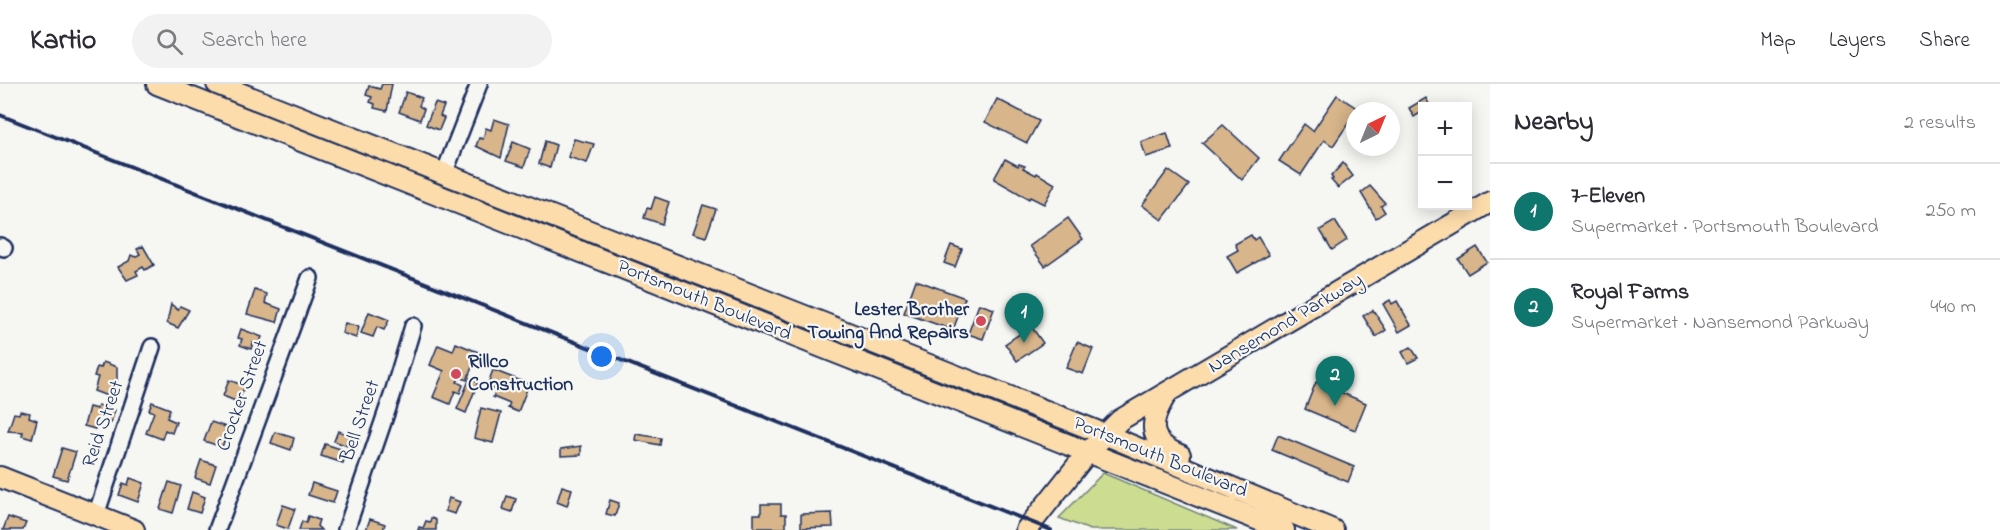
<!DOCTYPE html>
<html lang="en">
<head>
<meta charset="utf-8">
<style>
	:root { --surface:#fff; --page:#f2f2f3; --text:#2b2b33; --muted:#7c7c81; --line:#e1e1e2; --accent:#0f766e }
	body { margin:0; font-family:"Indie Flower",sans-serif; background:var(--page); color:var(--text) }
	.controls { position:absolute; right:18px; top:18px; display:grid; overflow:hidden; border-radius:0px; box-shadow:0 3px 15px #0003 }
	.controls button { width:54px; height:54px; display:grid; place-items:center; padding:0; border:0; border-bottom:2px solid var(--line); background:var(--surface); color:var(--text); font:30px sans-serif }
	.compass { position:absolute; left:1346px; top:18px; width:54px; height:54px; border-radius:50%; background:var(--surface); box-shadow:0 3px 15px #0003; rotate:43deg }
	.you { position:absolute; left:602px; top:273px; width:21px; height:21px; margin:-15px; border:4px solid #fff; border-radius:50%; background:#1a73e8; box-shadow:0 0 0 9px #1a73e833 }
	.badge { display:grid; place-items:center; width:39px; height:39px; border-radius:50%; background:var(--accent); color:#fff; font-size:20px; font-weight:700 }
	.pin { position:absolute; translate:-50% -50px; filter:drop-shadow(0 2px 3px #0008) }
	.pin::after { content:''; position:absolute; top:32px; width:21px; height:18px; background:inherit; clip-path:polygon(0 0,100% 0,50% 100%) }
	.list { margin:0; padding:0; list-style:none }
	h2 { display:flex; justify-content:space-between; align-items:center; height:78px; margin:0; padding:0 24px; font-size:26px }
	h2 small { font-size:20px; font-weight:400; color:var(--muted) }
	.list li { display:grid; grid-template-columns:39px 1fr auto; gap:18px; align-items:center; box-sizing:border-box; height:96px; padding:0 24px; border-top:2px solid var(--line) }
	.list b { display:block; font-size:22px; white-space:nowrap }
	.list p { margin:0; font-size:20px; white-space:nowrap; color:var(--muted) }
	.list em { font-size:20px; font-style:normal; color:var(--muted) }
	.icon { flex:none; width:33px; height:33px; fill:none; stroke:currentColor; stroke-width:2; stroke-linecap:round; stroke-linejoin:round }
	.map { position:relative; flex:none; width:1490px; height:446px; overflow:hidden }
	header { display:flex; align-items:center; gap:36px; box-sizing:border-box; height:84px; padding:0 30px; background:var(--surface); border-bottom:2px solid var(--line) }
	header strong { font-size:28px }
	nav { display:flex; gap:33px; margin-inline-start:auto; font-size:21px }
	.search { width:420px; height:54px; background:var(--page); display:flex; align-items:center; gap:15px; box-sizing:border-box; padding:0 21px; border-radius:33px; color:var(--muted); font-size:22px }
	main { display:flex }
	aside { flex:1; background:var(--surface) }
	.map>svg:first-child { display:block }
	.green { fill:#ccdd91; stroke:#748678; stroke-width:1.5 }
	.building { fill:#d8b58a; stroke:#1b2f5e; stroke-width:1.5 }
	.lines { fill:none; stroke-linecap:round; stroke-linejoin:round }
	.minor-casing { stroke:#1b2f5e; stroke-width:20 }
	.major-casing { stroke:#1b2f5e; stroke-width:24 }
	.minor { stroke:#f6f6f2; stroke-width:15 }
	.major { stroke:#fddcac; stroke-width:20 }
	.rail { stroke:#1b2f5e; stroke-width:4 }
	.poi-dot { fill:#d1495b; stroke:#f6f6f2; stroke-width:2 }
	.labels { text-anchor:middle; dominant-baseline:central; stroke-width:4.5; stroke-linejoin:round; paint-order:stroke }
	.street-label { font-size:20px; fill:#1b2f5e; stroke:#f6f6f2 }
	.poi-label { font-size:20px; font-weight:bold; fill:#1b2f5e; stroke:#f6f6f2; text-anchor:end }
</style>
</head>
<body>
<header>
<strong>Kartio</strong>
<div class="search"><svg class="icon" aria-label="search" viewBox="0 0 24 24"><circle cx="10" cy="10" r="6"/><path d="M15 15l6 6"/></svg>Search here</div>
<nav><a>Map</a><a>Layers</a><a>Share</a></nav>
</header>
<main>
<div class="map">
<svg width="1490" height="446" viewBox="0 0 1490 446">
	<rect width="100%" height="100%" fill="#f6f6f2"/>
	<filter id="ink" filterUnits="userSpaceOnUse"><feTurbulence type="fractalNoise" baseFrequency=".0167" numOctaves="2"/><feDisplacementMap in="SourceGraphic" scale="12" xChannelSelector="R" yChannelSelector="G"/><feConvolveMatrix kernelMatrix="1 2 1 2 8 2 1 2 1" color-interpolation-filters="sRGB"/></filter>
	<g filter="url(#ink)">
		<path class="green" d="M 1103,389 L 1237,446 L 1090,446 L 1059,434 Z"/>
		<g class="building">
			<path d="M 382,0 L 392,0 L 387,27 L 374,24 L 375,20 L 370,18 L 372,13 L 366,11 L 369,2 L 380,5 Z"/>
			<path d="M 406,8 L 422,14 L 419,22 L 424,25 L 420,36 L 399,28 Z"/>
			<path d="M 1337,11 L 1358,25 L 1333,62 L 1324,56 L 1301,91 L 1279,77 L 1304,40 L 1313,47 Z"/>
			<path d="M 1426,14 L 1430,22 L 1422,22 L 1422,28 L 1414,33 L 1409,24 Z"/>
			<path d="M 997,15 L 1039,37 L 1027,59 L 985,38 Z"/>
			<path d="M 435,19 L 444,22 L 440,32 L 444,34 L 439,46 L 426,41 Z"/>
			<path d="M 494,35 L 509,40 L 501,74 L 476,62 L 479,54 L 483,55 L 486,44 L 491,46 Z"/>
			<path d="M 1223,41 L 1259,74 L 1242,96 L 1202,59 Z"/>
			<path d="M 1167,49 L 1172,65 L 1146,73 L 1141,58 Z"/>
			<path d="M 574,55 L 594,60 L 587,79 L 568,73 Z"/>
			<path d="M 545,57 L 556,61 L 550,84 L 539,80 Z"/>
			<path d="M 513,58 L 530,65 L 524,83 L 506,77 Z"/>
			<path d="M 1005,75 L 1018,82 L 1019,80 L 1025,82 L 1023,84 L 1036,91 L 1037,89 L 1055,100 L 1044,120 L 1030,113 L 1029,115 L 994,95 Z"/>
			<path d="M 1343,79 L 1353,92 L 1338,104 L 1331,96 L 1333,95 L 1331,92 Z"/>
			<path d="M 1168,86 L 1189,101 L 1162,136 L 1142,121 Z"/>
			<path d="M 1370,102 L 1385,119 L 1381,122 L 1385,128 L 1376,134 L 1361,109 Z"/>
			<path d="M 655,113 L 669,118 L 662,140 L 644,134 L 647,124 L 651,125 Z"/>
			<path d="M 703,121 L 716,125 L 706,153 L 693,149 Z"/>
			<path d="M 1068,134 L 1083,155 L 1045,182 L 1030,162 Z"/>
			<path d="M 1335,137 L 1347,156 L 1332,166 L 1320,146 Z"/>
			<path d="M 1251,151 L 1254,156 L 1258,153 L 1269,171 L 1237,189 L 1227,172 L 1238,166 L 1235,160 Z"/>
			<path d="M 951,161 L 962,165 L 955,183 L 944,179 Z"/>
			<path d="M 143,162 L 154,181 L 145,186 L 143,183 L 136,187 L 138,191 L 127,196 L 118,183 L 129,177 L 131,171 L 135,173 L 140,170 L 137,165 Z"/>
			<path d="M 1477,163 L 1487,178 L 1468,190 L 1458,175 Z"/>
			<path d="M 916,196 L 965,214 L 953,246 L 904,229 Z"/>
			<path d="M 255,206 L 267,210 L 265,219 L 281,225 L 277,238 L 247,230 Z"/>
			<path d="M 1390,216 L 1392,220 L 1397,217 L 1411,241 L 1399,248 L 1383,220 Z"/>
			<path d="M 171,220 L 178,226 L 180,222 L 189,226 L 178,244 L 167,239 Z"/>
			<path d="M 979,220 L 994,225 L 983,255 L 968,250 Z"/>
			<path d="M 1373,226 L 1386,246 L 1376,253 L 1363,232 Z"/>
			<path d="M 369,228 L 389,236 L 384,246 L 377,243 L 373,253 L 361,249 Z"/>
			<path d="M 345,239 L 359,243 L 356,254 L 342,249 Z"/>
			<path d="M 1031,242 L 1043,259 L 1017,277 L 1005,260 Z"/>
			<path d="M 241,245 L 262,253 L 259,261 L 253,259 L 251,265 L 240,261 L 242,255 L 238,254 Z"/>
			<path d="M 1077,258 L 1093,265 L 1083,290 L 1066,284 Z"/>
			<path d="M 456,259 L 478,268 L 467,296 L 460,293 L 457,298 L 463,301 L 460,309 L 455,307 L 450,320 L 433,313 L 444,287 L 430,281 L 438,261 L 453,267 Z"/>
			<path d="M 1411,263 L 1418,274 L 1408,279 L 1402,268 Z"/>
			<path d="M 103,278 L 117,283 L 117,297 L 110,313 L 94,307 L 98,293 L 94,292 L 97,283 L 101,284 Z"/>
			<path d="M 493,286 L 529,300 L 518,328 L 508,324 L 510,320 L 493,313 L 496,306 L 487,302 Z"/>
			<path d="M 470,294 L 478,298 L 466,329 L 457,325 Z"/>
			<path d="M 229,296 L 245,302 L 238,318 L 223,312 Z"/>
			<path d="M 1316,298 L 1366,319 L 1355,346 L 1305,325 Z"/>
			<path d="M 152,318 L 170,325 L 167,334 L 176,338 L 172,349 L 165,346 L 162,355 L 146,349 L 154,328 L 149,326 Z"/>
			<path d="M 98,321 L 115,326 L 111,339 L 98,335 L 95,345 L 84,342 L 89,323 L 97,325 Z"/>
			<path d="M 481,324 L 501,329 L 493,359 L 474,354 Z"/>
			<path d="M 20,327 L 30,329 L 29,333 L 37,336 L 32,355 L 22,352 L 23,348 L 8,347 L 14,329 L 19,330 Z"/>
			<path d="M 211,338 L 229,344 L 222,363 L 204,357 Z"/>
			<path d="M 338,347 L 360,355 L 356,365 L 334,357 Z"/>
			<path d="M 275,348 L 294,354 L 291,366 L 271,359 Z"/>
			<path d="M 636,350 L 661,354 L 660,361 L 635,356 Z"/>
			<path d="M 1278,351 L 1354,383 L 1348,398 L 1272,366 Z"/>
			<path d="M 325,360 L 347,367 L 343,379 L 321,372 Z"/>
			<path d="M 581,362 L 581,371 L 561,372 L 561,365 Z"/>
			<path d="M 62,364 L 76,368 L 67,396 L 53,392 Z"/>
			<path d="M 201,376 L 216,381 L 210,399 L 195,394 Z"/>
			<path d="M 130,394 L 144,399 L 138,418 L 119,411 L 123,399 L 128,401 Z"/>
			<path d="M 169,398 L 181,402 L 173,429 L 160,425 Z"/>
			<path d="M 312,399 L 337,407 L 333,419 L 308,411 Z"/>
			<path d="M 562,402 L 572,405 L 567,422 L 557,418 Z"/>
			<path d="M 192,408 L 205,413 L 200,429 L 187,425 Z"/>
			<path d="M 507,412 L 516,415 L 512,428 L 503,425 Z"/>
			<path d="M 449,414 L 460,418 L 455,430 L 445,427 Z"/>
			<path d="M 610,416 L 619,419 L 615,432 L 606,430 Z"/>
			<path d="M 761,420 L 781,420 L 781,430 L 786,430 L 786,444 L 754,444 L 754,430 L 761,430 Z"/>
			<path d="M 283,421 L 295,425 L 288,445 L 276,441 Z"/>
			<path d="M 832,429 L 833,443 L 801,444 L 801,430 Z"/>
			<path d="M 308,432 L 319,436 L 317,442 L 321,446 L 299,446 L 302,437 L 306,439 Z"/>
			<path d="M 8,433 L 26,439 L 23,446 L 3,446 Z"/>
			<path d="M 431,434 L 436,436 L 436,446 L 418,446 L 419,443 L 423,444 L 426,437 L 430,438 Z"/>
			<path d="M 370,435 L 385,440 L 383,446 L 366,446 Z"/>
		</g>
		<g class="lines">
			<defs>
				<g id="minor">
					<path d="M 444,90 L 479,0"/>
					<path d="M 0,162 L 4,164"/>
					<path d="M 96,431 L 152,263"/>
					<path d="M 217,446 L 310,194"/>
					<path d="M 346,446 L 392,312 L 413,242"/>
				</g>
				<g id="major">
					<path d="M 157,0 L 1284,446"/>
					<path d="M 217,0 L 1104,350 L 1333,446"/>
					<path d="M 1167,309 C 1150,336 1145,357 1180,371"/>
					<path d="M 0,393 L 134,446"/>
					<path d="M 1026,446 L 1088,368 L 1120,336 L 1490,118"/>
				</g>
			</defs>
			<use href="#minor" class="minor-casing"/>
			<use href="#major" class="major-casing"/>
			<use href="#minor" class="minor"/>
			<use href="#major" class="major"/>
			<path class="rail" d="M 0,31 L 1051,446"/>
		</g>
	</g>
	<g class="poi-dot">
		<circle cx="981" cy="237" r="6"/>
		<circle cx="456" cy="290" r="6"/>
	</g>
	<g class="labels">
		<g class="street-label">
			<text transform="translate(704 217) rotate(22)">Portsmouth Boulevard</text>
			<text transform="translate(1286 240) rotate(-31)">Nansemond Parkway</text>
			<text transform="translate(243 312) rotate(-70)">Crocker Street</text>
			<text transform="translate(361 337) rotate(-71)">Bell Street</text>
			<text transform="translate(104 340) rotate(-71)">Reid Street</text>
			<text transform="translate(1160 374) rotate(22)">Portsmouth Boulevard</text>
		</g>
		<g class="poi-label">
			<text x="969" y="226">Lester Brother<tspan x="969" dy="23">Towing And Repairs</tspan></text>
			<text x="468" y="278" text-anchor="start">Rillco<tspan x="468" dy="23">Construction</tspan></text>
		</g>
	</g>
</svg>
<div class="controls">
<button>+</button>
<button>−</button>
</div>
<svg class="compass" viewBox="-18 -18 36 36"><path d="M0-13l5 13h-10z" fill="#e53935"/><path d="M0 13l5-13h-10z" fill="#7c7c81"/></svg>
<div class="you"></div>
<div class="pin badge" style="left:1024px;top:259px">1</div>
<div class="pin badge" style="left:1335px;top:322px">2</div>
</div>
<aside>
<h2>Nearby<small>2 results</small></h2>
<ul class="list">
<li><span class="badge">1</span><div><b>7-Eleven</b><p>Supermarket · Portsmouth Boulevard</p></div><em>250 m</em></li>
<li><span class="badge">2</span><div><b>Royal Farms</b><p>Supermarket · Nansemond Parkway</p></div><em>440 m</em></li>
</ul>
</aside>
</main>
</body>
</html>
